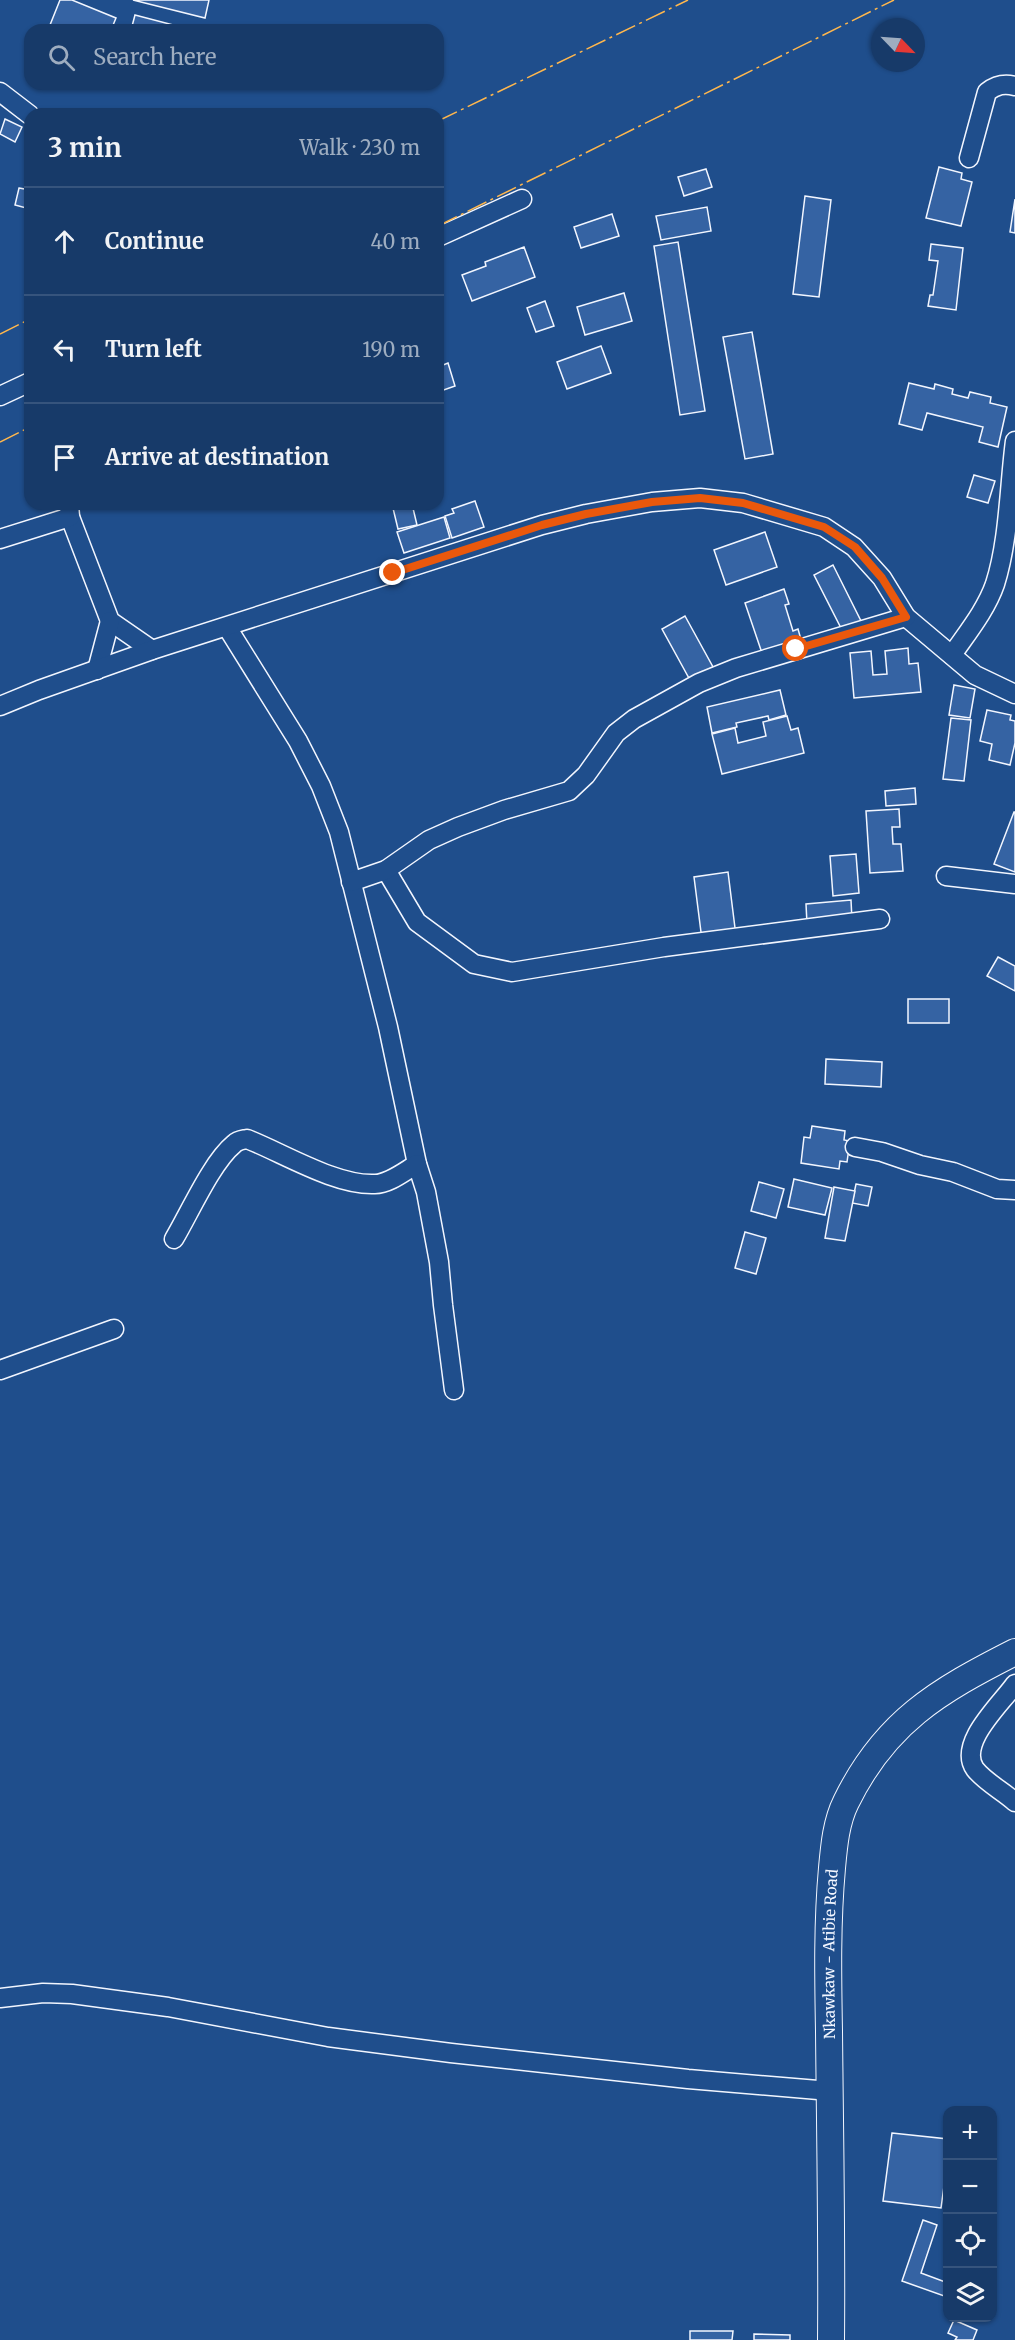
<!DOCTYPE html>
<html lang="en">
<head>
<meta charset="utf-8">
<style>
	:root { --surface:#173a69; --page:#244571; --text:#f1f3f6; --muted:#9eadc0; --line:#36547d }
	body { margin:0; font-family:Merriweather,serif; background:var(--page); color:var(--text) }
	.controls { position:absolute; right:18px; bottom:18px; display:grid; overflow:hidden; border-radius:12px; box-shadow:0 2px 4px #0004 }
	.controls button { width:54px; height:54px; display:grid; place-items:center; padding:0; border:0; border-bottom:2px solid var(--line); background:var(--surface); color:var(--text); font:30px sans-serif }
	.compass { position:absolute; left:871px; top:18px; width:54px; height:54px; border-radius:50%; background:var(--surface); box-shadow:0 2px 4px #0004; rotate:115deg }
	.stop { position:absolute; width:18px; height:18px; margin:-14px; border:4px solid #ea580c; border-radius:50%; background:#fff }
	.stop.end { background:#ea580c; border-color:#fff; box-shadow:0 2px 6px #0008 }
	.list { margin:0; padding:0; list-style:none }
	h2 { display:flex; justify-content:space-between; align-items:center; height:78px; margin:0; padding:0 24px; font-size:26px }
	h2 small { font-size:20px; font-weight:400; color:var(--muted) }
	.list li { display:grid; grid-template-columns:39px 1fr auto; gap:18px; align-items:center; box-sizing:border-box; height:108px; padding:0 24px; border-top:2px solid var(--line) }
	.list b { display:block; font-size:22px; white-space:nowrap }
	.list em { font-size:20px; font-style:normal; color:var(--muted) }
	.icon { flex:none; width:33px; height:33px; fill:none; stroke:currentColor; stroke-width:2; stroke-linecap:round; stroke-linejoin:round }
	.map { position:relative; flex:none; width:1015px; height:2340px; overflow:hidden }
	.search { position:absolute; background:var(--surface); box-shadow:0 2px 4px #0004; left:24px; top:24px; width:420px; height:66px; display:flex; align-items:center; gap:15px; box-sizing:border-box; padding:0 21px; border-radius:18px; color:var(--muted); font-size:22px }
	.panel { position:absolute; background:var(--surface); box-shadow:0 2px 4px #0004; left:24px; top:108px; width:420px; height:402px; border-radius:18px }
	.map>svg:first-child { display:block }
	.building { fill:#3563a3; stroke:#f2f6ff; stroke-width:1.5 }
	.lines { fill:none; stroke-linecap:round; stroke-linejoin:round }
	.minor-casing { stroke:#f2f6ff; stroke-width:21 }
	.secondary-casing { stroke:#f2f6ff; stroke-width:28 }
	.minor { stroke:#1f4e8c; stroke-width:18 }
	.secondary { stroke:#1f4e8c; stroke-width:26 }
	.power { stroke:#ffb74d; stroke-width:1.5; stroke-dasharray:21 4.5 3 4.5; stroke-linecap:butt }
	.route { stroke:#ea580c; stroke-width:8 }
	.labels { text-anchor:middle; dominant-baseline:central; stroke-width:4.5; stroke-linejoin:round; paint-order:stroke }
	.street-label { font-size:15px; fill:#f2f6ff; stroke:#1f4e8c }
</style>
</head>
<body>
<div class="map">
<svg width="1015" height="2340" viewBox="0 0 1015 2340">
	<rect width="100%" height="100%" fill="#1f4e8c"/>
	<g class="building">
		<path d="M 60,0 L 72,0 L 116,18 L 111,30 L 48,30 Z"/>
		<path d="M 133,0 L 209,0 L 205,18 Z"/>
		<path d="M 135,15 L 181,27 L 180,30 L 131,30 Z"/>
		<path d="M 5,119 L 22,127 L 15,142 L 0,134 Z"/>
		<path d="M 939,167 L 962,173 L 961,179 L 972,182 L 961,226 L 926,218 Z"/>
		<path d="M 706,169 L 712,187 L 684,196 L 678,177 Z"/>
		<path d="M 19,188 L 30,190 L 30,209 L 15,205 Z"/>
		<path d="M 805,196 L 831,200 L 819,297 L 793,294 Z"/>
		<path d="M 1015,199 L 1015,233 L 1010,232 Z"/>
		<path d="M 707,207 L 711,231 L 661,240 L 656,216 Z"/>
		<path d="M 612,214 L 619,236 L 581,248 L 574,227 Z"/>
		<path d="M 678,242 L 705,411 L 680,415 L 654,246 Z"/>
		<path d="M 931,244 L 963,248 L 956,310 L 928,306 L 930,295 L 933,295 L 938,261 L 929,260 Z"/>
		<path d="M 524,247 L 535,277 L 472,301 L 462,275 L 486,266 L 485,262 Z"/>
		<path d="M 624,293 L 632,321 L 585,335 L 577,307 Z"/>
		<path d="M 545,301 L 554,326 L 536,332 L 527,308 Z"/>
		<path d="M 752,332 L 773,454 L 745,459 L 723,337 Z"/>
		<path d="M 601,346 L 611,373 L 567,389 L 557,362 Z"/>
		<path d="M 448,363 L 455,386 L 438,392 L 438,367 Z"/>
		<path d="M 909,383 L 934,389 L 935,384 L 953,389 L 952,394 L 968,398 L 970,392 L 991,397 L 990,403 L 1007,407 L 998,447 L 979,442 L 983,427 L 927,413 L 922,430 L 899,424 Z"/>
		<path d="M 974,475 L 995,481 L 988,503 L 967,497 Z"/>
		<path d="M 475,501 L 484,527 L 452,538 L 445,516 L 454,513 L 452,509 Z"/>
		<path d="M 392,504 L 412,504 L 417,525 L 398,529 Z"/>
		<path d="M 444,517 L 450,538 L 404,553 L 397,532 Z"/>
		<path d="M 765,532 L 777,567 L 726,585 L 714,550 Z"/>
		<path d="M 833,565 L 862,623 L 843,632 L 814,575 Z"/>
		<path d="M 784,589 L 789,604 L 785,605 L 793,631 L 798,629 L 802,643 L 763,656 L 745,603 Z"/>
		<path d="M 685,616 L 713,667 L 690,680 L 662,629 Z"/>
		<path d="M 908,648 L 909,664 L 918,663 L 921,692 L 854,698 L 850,653 L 871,651 L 873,675 L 887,674 L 885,651 Z"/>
		<path d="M 954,685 L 975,689 L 970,718 L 949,715 Z"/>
		<path d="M 780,690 L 786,715 L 769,720 L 768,716 L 736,723 L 737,727 L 712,733 L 707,707 Z"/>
		<path d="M 987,710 L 1011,715 L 1010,720 L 1015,721 L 1015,743 L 1010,765 L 989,760 L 992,744 L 980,741 Z"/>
		<path d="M 787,716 L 791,730 L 798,728 L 804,753 L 722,774 L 712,734 L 735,728 L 738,743 L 766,736 L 763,722 Z"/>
		<path d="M 951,718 L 971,720 L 964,781 L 943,779 Z"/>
		<path d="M 915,788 L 916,804 L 886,806 L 885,791 Z"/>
		<path d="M 899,809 L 900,827 L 892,827 L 893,844 L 901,844 L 903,871 L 870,873 L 866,811 Z"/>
		<path d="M 1014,812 L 1015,812 L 1015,872 L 994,864 Z"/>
		<path d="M 856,854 L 859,893 L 833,896 L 830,856 Z"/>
		<path d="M 728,872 L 736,936 L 702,940 L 694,877 Z"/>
		<path d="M 851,900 L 852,920 L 807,924 L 806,904 Z"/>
		<path d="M 998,957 L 1015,966 L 1015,991 L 987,976 Z"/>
		<rect x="908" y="999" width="41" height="24"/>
		<path d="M 826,1059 L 882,1062 L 881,1087 L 825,1084 Z"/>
		<path d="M 812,1126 L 845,1131 L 844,1140 L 850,1141 L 847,1162 L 840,1161 L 839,1169 L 801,1163 L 804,1137 L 810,1138 Z"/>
		<path d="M 794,1179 L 832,1188 L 825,1215 L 788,1207 Z"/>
		<path d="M 759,1182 L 784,1189 L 776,1218 L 751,1211 Z"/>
		<path d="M 856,1184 L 872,1187 L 868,1206 L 852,1203 Z"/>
		<path d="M 834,1187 L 855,1191 L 845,1241 L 825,1238 Z"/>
		<path d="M 745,1232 L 766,1238 L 756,1274 L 735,1268 Z"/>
		<path d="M 892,2133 L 948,2139 L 948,2157 L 941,2208 L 883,2201 Z"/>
		<path d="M 923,2220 L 937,2225 L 921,2273 L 948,2283 L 947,2297 L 902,2281 Z"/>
		<path d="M 954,2320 L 977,2330 L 973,2340 L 955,2340 L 957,2337 L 948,2333 Z"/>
		<path d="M 690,2331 L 733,2331 L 732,2340 L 690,2340 Z"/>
		<path d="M 754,2334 L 790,2335 L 790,2340 L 754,2340 Z"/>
	</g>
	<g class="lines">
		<defs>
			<g id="minor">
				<path d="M 0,92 L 30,115"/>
				<path d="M 969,158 L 987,92 C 996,85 1004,83 1015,86"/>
				<path d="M 438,237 L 522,199"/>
				<path d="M 0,396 L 30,382"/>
				<path d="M 69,504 L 70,517 L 110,621 L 152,650"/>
				<path d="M 0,539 L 70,517"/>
				<path d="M 227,627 L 298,741 L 321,786 L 339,832 L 388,1027 L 417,1164 L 426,1192 L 439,1262 L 443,1305 L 454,1390"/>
				<path d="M 952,655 C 967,633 986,610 995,584 C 1009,540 1009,487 1015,441"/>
				<path d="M 97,670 L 110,621"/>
				<path d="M 0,706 L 39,690 L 152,650 L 542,525 L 586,514 L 652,502 L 700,498 L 743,503 L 824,527 L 854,547 L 882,578 L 906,617 L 975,675 L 1015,694"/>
				<path d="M 386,870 L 417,922 L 474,964 L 512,972 L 664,947 L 880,919"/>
				<path d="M 946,876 L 1015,884"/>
				<path d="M 351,882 L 386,870 L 429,840 L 458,827 L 504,810 L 569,791 L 586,775 L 616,733 L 634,719 L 699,683 L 736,668 L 906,617"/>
				<path d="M 855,1147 L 882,1152 L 920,1165 L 953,1172 L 997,1189 L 1015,1190"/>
				<path d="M 174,1239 C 190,1212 212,1162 234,1144 C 238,1140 242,1140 247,1139 C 283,1153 336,1186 375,1184 C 389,1184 405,1171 417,1164"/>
				<path d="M 0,1370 L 114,1329"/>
				<path d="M 1015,1684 C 1002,1703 957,1743 975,1769 C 985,1782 1003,1791 1015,1802"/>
				<path d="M 0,1998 L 43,1993 L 72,1994 L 168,2007 L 328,2037 L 451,2053 L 688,2079 L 830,2091"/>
			</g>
			<g id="secondary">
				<path id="s1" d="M 831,2340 C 832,2237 830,2134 829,2031 C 828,1977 827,1923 832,1868 C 834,1846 836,1822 846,1802 C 885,1722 938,1691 1015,1652"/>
			</g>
		</defs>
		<use href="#minor" class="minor-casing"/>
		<use href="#secondary" class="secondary-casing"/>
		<use href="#minor" class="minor"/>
		<use href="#secondary" class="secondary"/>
		<g class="power">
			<path d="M 438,121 L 688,0"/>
			<path d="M 438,226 L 894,0"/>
			<path d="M 0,334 L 30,319"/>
			<path d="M 0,442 L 30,427"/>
		</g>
	</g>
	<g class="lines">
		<path class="route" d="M 393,573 L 542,525 L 586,514 L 652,502 L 700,498 L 743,503 L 824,527 L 855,547 L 882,578 L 906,617 L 796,649"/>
	</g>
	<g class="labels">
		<g class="street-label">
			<text stroke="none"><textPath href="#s1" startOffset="386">Nkawkaw - Atibie Road</textPath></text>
		</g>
	</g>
</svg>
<div class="controls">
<button>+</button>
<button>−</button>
<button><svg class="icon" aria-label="locate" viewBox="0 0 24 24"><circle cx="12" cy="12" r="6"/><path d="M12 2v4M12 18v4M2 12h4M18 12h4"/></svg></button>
<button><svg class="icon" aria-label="layers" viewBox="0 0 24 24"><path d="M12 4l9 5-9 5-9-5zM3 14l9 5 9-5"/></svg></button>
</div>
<svg class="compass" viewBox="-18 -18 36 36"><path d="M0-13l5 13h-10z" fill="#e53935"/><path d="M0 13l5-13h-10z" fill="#9eadc0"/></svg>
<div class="stop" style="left:796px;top:649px"></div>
<div class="stop end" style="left:393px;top:573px"></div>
<div class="search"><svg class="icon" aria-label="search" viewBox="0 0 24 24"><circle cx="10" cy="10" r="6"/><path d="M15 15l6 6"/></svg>Search here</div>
<section class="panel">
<h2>3 min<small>Walk · 230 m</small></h2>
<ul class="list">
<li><svg class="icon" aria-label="ahead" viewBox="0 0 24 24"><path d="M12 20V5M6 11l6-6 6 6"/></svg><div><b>Continue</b></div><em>40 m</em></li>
<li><svg class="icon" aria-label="left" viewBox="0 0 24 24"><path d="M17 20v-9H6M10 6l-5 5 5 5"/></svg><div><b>Turn left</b></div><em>190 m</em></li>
<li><svg class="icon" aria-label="arrive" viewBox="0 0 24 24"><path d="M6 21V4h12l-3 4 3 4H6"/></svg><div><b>Arrive at destination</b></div></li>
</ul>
</section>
</div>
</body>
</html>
